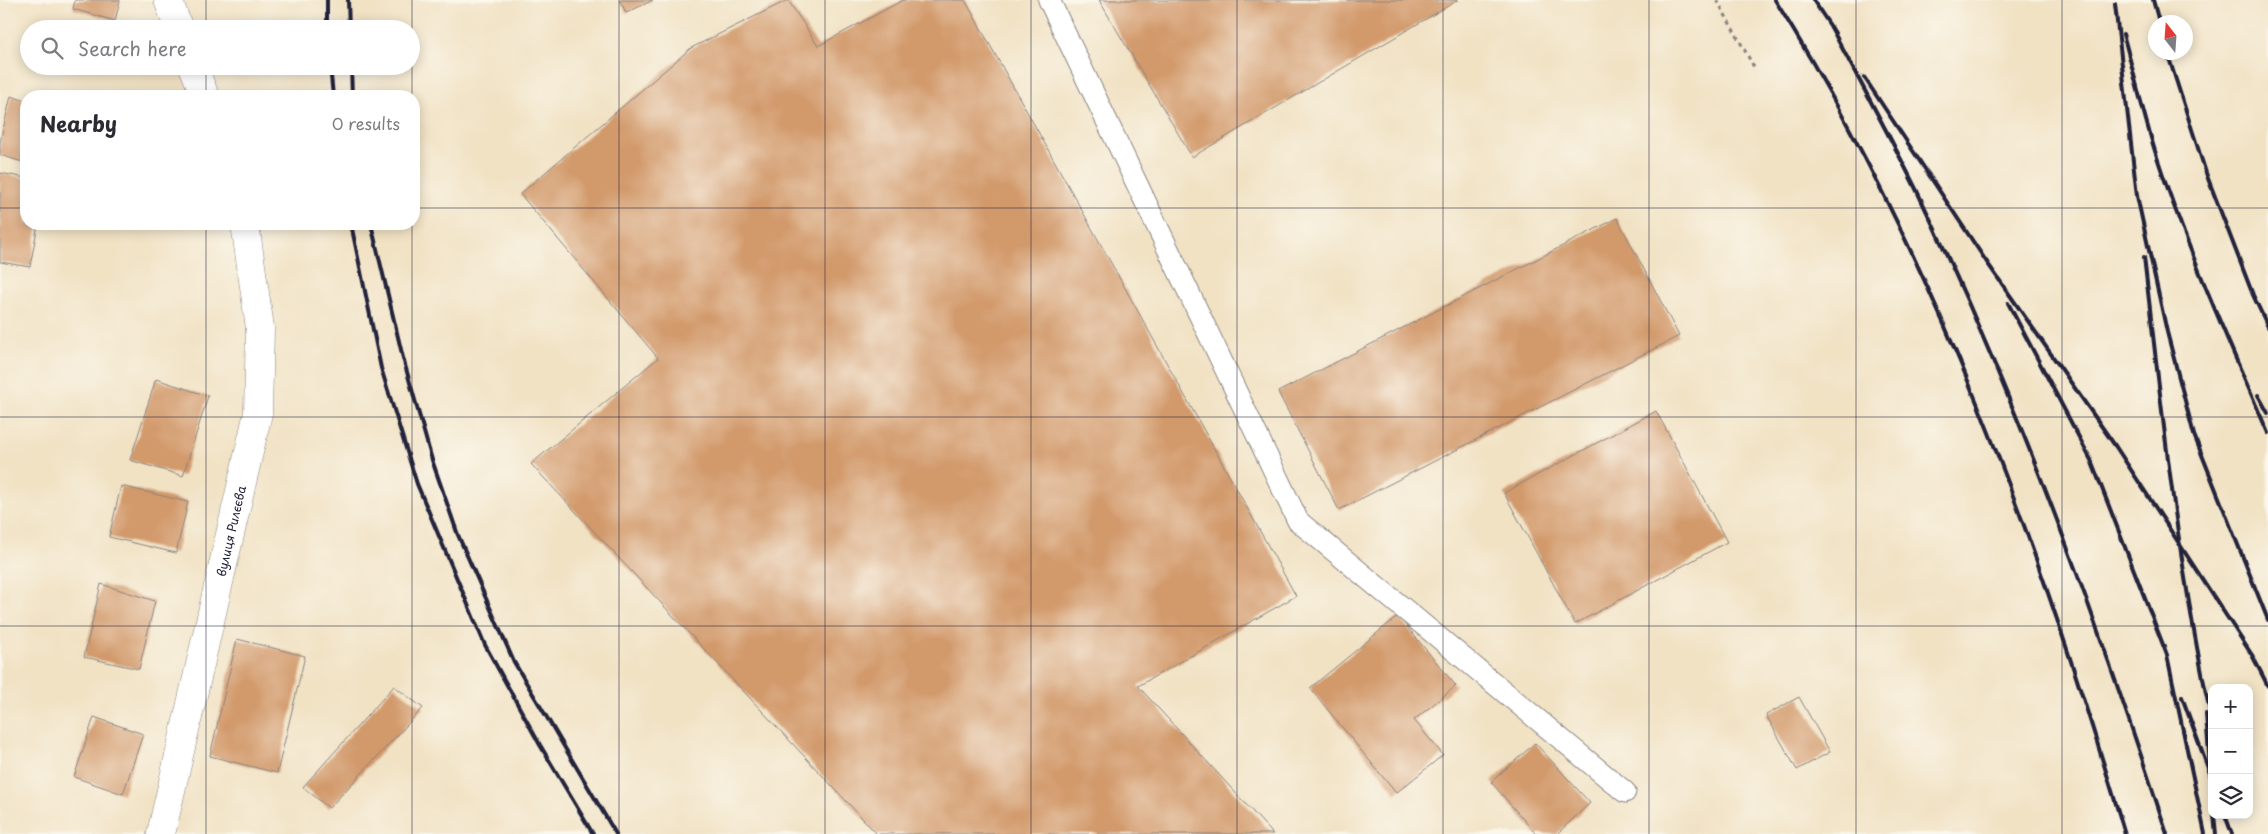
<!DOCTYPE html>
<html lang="en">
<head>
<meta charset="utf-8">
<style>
	:root { --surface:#fff; --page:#f7f7f7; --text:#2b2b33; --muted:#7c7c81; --line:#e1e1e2 }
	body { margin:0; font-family:"Playpen Sans",sans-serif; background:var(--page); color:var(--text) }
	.controls { position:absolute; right:15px; bottom:15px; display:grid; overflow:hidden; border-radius:10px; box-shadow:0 2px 12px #0003 }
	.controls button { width:45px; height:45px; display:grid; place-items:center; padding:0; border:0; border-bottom:1px solid var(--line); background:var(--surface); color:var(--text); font:25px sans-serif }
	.compass { position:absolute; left:2148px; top:15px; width:45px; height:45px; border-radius:50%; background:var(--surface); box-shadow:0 2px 12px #0003; rotate:343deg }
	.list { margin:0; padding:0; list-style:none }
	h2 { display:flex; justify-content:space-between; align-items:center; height:65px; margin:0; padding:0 20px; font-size:21px }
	h2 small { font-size:16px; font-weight:400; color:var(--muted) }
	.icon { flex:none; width:28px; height:28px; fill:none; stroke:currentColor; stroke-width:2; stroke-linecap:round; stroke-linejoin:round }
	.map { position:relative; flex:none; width:2268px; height:834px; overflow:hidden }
	.search { position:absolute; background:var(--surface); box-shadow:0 2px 12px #0003; left:20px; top:20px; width:400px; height:55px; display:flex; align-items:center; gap:12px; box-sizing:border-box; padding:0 18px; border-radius:28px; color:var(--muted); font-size:19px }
	.panel { position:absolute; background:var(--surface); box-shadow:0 2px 12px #0003; left:20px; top:90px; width:400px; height:140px; border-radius:20px }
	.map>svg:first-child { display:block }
	.building { fill:#d2996b }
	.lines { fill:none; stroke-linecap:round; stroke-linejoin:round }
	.lane-casing { stroke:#8a8280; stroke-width:23 }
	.street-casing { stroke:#8a8280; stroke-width:29 }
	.path { stroke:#8a8280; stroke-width:3; stroke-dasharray:4 4; stroke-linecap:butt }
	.lane { stroke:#fff; stroke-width:21 }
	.street { stroke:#fff; stroke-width:28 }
	.rail { stroke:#22223b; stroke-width:4 }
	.grid { fill:none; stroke:#22223b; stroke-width:1; stroke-opacity:0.55 }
	.labels { text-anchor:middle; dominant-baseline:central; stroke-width:4; stroke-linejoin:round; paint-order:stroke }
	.street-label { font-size:12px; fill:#22223b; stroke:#fbf7ec }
</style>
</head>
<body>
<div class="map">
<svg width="2268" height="834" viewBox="0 0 2268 834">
	<rect width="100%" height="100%" fill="#fbf7ec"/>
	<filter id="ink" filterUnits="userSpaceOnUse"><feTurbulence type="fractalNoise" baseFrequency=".02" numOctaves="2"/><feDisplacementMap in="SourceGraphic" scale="10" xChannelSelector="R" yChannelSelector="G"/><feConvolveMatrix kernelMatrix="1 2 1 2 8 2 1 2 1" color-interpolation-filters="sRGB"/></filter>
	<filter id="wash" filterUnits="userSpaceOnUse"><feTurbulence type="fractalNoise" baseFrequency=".0096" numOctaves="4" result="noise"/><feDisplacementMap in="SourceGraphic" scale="20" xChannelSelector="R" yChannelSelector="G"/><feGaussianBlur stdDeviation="1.12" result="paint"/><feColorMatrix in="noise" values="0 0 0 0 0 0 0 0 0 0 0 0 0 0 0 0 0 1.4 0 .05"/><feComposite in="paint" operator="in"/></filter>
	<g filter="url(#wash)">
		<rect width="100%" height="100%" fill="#f1e2c4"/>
		<g id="blocks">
			<g class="building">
				<path d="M 75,0 L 120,0 L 115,21 L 73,9 Z"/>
				<path d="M 620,0 L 653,0 L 626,13 Z"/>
				<path d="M 788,0 L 818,46 L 903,0 L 965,0 L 1296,596 L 1138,686 L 1273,834 L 877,834 L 531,464 L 658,358 L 520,194 L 691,48 Z"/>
				<path d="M 1099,0 L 1458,0 L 1192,157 Z"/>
				<path d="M 11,96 L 26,101 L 26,163 L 0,155 L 0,142 Z"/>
				<path d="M 0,173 L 26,178 L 26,224 L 38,224 L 30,267 L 0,262 Z"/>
				<path d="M 1617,218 L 1679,336 L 1339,510 L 1278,392 Z"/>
				<path d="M 156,379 L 208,396 L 183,476 L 130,460 Z"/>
				<path d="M 1656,411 L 1727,542 L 1575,624 L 1504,493 Z"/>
				<path d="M 121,486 L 188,502 L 176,553 L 109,537 Z"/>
				<path d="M 101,584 L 155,601 L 139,669 L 84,657 Z"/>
				<path d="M 1398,616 L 1456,686 L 1414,720 L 1443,755 L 1396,793 L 1310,688 Z"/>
				<path d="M 237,639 L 305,656 L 277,773 L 210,756 Z"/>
				<path d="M 394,686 L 423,708 L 329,808 L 303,787 Z"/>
				<path d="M 1799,697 L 1830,752 L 1797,770 L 1766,715 Z"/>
				<path d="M 94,717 L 143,734 L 123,794 L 74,777 Z"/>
				<path d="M 1535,743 L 1590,803 L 1557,834 L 1536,834 L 1491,782 Z"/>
			</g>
		</g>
	</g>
	<g filter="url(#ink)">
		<use href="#blocks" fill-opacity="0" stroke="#8a8280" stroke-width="1"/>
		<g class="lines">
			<defs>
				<path id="lane" d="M 1049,0 L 1298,521 L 1625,792"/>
				<g id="street">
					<path d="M 168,0 L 179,29"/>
					<path d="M 193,66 L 205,96"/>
					<path id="s1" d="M 161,834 L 258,413 L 260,328 L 245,224"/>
				</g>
			</defs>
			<use href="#lane" class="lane-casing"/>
			<use href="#street" class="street-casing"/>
			<path class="path" d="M 1717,0 L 1755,69"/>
			<use href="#lane" class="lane"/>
			<use href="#street" class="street"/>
			<g class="rail">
				<path d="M 327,0 L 327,29"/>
				<path d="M 348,0 L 349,29"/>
				<path d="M 1775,0 C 1935,256 2039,545 2125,834"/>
				<path d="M 1813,0 L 1835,33"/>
				<path d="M 2153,0 L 2159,22"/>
				<path d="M 2115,4 L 2137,196 L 2167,332 L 2194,435 L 2268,620"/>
				<path d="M 1831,27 C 1860,82 1890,136 1917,191 C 2016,398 2096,616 2167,834"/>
				<path d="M 2123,34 C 2134,73 2143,113 2155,151 C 2186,247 2228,340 2268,433"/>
				<path d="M 2167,52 L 2207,176 L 2253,295 L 2268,327"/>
				<path d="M 330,66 L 333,96"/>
				<path d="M 351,66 L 352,96"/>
				<path d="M 1864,77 L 1986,261 L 2116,447 L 2252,655 L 2268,686"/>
				<path d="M 351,224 L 381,368 L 417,484 L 485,645 L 540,745 L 593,834"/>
				<path d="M 371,224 L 403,358 L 432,460 L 458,535 L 514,662 L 616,834"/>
				<path d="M 2144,257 C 2162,412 2178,568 2212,721"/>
				<path d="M 2008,303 L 2091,460 L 2167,655 L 2205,834"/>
				<path d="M 2258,395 L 2268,413"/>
				<path d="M 2182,697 L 2212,779"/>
				<path d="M 2206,714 L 2212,794"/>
				<path d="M 2214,815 L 2216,834"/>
				<path d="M 2225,815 L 2232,834"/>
			</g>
		</g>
	</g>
	<path class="grid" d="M 206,0 L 206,29M 412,0 L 412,96M 619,0 L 619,834M 825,0 L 825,834M 1031,0 L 1031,834M 1237,0 L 1237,834M 1443,0 L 1443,834M 1649,0 L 1649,834M 1856,0 L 1856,834M 2062,0 L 2062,834M 206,66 L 206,96M 0,208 L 26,208M 414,208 L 2268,208M 206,224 L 206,834M 412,224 L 412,834M 0,417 L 2268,417M 0,626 L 2268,626"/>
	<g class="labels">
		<g class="street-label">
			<text stroke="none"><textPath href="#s1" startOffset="311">вулиця Рилєєва</textPath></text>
		</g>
	</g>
</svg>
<div class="controls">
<button>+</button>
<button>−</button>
<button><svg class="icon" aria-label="layers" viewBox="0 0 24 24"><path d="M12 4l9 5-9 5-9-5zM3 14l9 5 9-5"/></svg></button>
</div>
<svg class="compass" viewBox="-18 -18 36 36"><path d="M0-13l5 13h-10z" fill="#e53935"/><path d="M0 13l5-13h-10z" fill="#7c7c81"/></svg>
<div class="search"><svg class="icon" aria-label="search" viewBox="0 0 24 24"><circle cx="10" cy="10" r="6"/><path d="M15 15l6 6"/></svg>Search here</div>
<section class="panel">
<h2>Nearby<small>0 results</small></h2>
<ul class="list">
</ul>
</section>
</div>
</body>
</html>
